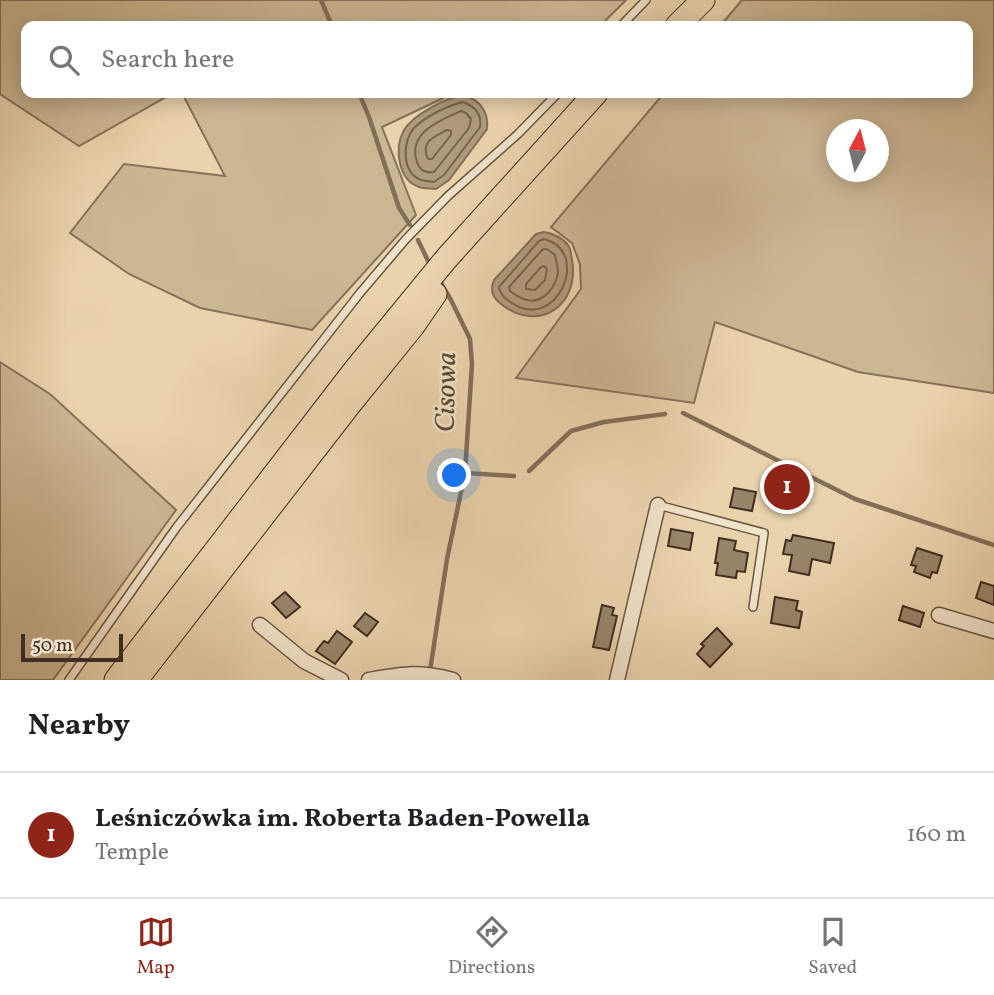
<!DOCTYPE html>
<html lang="en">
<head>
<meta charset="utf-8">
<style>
	:root { --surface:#fff; --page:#f2f2f2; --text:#202124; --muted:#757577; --line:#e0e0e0; --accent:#8f2418 }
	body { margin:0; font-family:Vollkorn,serif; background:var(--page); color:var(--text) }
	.compass { position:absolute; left:826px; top:119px; width:63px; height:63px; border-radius:50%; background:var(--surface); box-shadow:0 4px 18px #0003; rotate:7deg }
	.scale { position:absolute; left:21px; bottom:18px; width:102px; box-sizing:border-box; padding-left:7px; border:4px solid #402e20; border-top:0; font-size:19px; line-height:24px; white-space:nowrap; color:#402e20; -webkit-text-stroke:5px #f1e2ca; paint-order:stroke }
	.you { position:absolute; left:455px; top:476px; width:24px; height:24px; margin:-18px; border:5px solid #fff; border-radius:50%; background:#1a73e8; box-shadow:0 0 0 10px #1a73e833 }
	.badge { display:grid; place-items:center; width:46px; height:46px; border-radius:50%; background:var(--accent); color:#fff; font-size:23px; font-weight:700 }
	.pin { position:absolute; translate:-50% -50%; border:4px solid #fff; box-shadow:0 2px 7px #0006 }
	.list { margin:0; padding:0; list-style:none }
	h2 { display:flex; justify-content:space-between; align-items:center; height:91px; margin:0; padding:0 28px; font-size:30px }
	h2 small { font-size:23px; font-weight:400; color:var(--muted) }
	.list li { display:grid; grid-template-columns:46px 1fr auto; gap:21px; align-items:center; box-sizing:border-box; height:126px; padding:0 28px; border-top:2px solid var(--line) }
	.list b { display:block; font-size:26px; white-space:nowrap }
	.list p { margin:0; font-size:23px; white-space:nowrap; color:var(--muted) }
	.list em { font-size:23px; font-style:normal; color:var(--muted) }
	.icon { flex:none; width:38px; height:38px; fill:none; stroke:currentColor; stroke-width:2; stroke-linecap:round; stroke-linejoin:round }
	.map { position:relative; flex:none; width:994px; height:680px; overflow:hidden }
	.search { position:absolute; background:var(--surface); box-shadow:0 4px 18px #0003; left:21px; right:21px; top:21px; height:77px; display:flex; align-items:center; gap:18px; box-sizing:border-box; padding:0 24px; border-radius:14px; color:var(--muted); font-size:26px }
	.sheet { height:217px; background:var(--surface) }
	nav { display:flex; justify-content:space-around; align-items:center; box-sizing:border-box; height:98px; border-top:2px solid var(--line); background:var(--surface); font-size:19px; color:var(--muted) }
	nav a { display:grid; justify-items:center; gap:4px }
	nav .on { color:var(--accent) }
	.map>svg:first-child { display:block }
	.green { fill:#ccb795; stroke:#86725a; stroke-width:2; fill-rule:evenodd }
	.water { fill:#b09b7d; stroke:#836f58; stroke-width:2 }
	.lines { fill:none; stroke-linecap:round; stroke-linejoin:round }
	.shore { stroke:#78644e; stroke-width:2 }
	.stream { stroke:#836f58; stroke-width:4.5 }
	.building { fill:#988469; stroke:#402e20; stroke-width:2 }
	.service-casing { stroke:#6a5743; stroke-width:10 }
	.minor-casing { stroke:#6a5743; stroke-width:17 }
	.primary-casing { stroke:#402e20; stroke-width:25 }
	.service { stroke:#f1e2ca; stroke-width:7 }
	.minor { stroke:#f1e2ca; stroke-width:14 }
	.primary { stroke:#e9d3ad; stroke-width:23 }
	.labels { text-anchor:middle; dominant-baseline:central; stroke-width:5; stroke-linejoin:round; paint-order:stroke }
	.water-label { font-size:28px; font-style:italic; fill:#5c4937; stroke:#f1e2ca }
</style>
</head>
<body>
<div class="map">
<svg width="994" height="680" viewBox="0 0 994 680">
	<rect width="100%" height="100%" fill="#e9d3ad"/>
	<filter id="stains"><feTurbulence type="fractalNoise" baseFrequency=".00286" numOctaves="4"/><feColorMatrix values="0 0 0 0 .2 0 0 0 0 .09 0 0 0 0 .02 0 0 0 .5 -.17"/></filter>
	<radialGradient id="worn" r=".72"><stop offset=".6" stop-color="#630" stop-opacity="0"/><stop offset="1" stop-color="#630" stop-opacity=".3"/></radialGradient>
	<g class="green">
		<path d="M 0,0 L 626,0 L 600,26 L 26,26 L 26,93 L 173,93 L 79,146 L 0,94 Z"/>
		<path d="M 742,0 L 994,0 L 994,393 L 858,372 L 715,322 L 694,403 L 516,378 L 581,289 L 580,264 L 572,243 L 551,227 L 664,93 L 968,93 L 968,26 L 720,26 ZM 836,130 L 878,130 L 878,172 L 836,172 Z"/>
		<path d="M 182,93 L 454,93 L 382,127 L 416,215 L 312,330 L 200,308 L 129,274 L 70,233 L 124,164 L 225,176 Z"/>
		<path d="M 0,362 L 50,394 L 176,510 L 53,680 L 0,680 Z"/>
	</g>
	<g class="water">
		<path d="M 464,95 C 480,100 489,112 487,129 L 449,180 L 436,189 C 431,188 424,189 419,187 C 398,180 394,148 404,130 C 413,115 447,97 464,95 Z"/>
		<path d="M 544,232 C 552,233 563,238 568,245 C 571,249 571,255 572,260 C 580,305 539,334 501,304 C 492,297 490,290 494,280 L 536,234 Z"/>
	</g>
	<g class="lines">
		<g class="shore">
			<path d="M 463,102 C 474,106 482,114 480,127 L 444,175 L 434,182 C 427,181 419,181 413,175 C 402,163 404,140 414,128 C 426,116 447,106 463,102 Z"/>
			<path d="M 461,111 L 466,113 L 471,119 L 469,128 L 434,172 C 425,173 420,171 417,162 C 407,133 440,120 461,111 Z"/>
			<path d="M 447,130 L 451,131 L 451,135 L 432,159 L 428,159 C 420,142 433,137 447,130 Z"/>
			<path d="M 544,239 C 592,251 557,333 512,303 C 506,299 500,295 499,287 L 539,241 Z"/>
			<path d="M 543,249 L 547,249 L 555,255 C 556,261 558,267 558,272 C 557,280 554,286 549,292 C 536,306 523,301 510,291 L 509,287 Z"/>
			<path d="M 544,266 L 547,269 L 545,280 L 535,290 L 526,289 L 526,284 L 541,267 Z"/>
		</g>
		<g class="stream">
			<path d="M 321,0 L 332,26"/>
			<path d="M 359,93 L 369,117 L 399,208 L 410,225"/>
			<path d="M 418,240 L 430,265"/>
			<path d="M 683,413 L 855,499 L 994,545"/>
			<path d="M 529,471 L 571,431 L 604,422 L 665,414"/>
			<path d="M 465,473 L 514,476"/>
			<path d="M 430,671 L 447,559 L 465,473 L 472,364 L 470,339 L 451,300 L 438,278"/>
		</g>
	</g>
	<g class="building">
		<path d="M 734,488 L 756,492 L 752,511 L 730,507 Z"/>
		<path d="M 671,529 L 693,533 L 690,550 L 668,546 Z"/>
		<path d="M 793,535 L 834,543 L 830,563 L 812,559 L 809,575 L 789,571 L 792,555 L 783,554 L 786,540 L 791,541 Z"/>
		<path d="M 719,538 L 736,541 L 734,550 L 748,553 L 745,572 L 737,571 L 736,578 L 716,575 L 718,563 L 715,563 Z"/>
		<path d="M 917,548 L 942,556 L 937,573 L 932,572 L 930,578 L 914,572 L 916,566 L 911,565 Z"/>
		<path d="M 981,582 L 994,586 L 994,605 L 976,598 Z"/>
		<path d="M 285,592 L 300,607 L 286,618 L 272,603 Z"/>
		<path d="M 775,597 L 798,601 L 796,610 L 802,612 L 799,628 L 771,623 Z"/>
		<path d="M 602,605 L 614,608 L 612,615 L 617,616 L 609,650 L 593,647 Z"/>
		<path d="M 903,606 L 924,613 L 920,627 L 899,620 Z"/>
		<path d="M 365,613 L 378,622 L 367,636 L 354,626 Z"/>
		<path d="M 717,628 L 732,644 L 710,667 L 697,654 L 704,646 L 701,644 Z"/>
		<path d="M 337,631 L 352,642 L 335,664 L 316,651 L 324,641 L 328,643 Z"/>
	</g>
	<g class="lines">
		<defs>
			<g id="service">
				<path d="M 621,26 L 646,0"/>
				<path d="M 658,505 L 764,533 L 753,607"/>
				<path d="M 69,680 L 176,528 L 360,293 L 406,239 L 448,196 L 518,134 L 558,93"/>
			</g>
			<g id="minor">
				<path d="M 939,615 L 994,631"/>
				<path d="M 260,625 L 304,661 L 341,680"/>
				<path d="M 369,680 C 404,674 419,671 453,680"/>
				<path d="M 617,680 L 658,505"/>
			</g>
			<g id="primary">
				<path d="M 677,26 L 703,0"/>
				<path d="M 116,680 L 355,370 L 446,259 L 596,93"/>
				<path d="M 136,680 L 349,405 L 413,326 L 435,294"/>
			</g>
		</defs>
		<use href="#service" class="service-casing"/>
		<use href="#minor" class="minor-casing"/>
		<use href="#primary" class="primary-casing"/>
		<use href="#service" class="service"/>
		<use href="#minor" class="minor"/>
		<use href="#primary" class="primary"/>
	</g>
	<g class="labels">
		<g class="water-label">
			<text transform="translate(447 392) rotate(-89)">Cisowa</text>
		</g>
	</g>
	<rect width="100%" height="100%" filter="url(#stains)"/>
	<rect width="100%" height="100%" fill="url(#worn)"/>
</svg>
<svg class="compass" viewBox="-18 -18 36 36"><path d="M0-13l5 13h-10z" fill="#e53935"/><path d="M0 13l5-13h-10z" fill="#757577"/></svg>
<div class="scale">50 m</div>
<div class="you"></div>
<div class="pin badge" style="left:787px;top:487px">1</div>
<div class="search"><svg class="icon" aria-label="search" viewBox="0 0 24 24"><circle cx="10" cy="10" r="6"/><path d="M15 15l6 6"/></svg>Search here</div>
</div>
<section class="sheet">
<h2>Nearby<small></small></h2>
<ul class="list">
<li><span class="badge">1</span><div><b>Leśniczówka im. Roberta Baden-Powella</b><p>Temple</p></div><em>160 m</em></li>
</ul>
</section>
<nav>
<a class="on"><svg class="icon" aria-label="map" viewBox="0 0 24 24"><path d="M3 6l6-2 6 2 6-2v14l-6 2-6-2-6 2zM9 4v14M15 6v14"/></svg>Map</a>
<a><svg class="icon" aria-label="directions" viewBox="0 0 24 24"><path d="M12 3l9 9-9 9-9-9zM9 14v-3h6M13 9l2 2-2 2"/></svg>Directions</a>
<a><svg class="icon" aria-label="saved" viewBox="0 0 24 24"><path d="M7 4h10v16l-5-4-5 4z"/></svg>Saved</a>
</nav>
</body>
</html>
